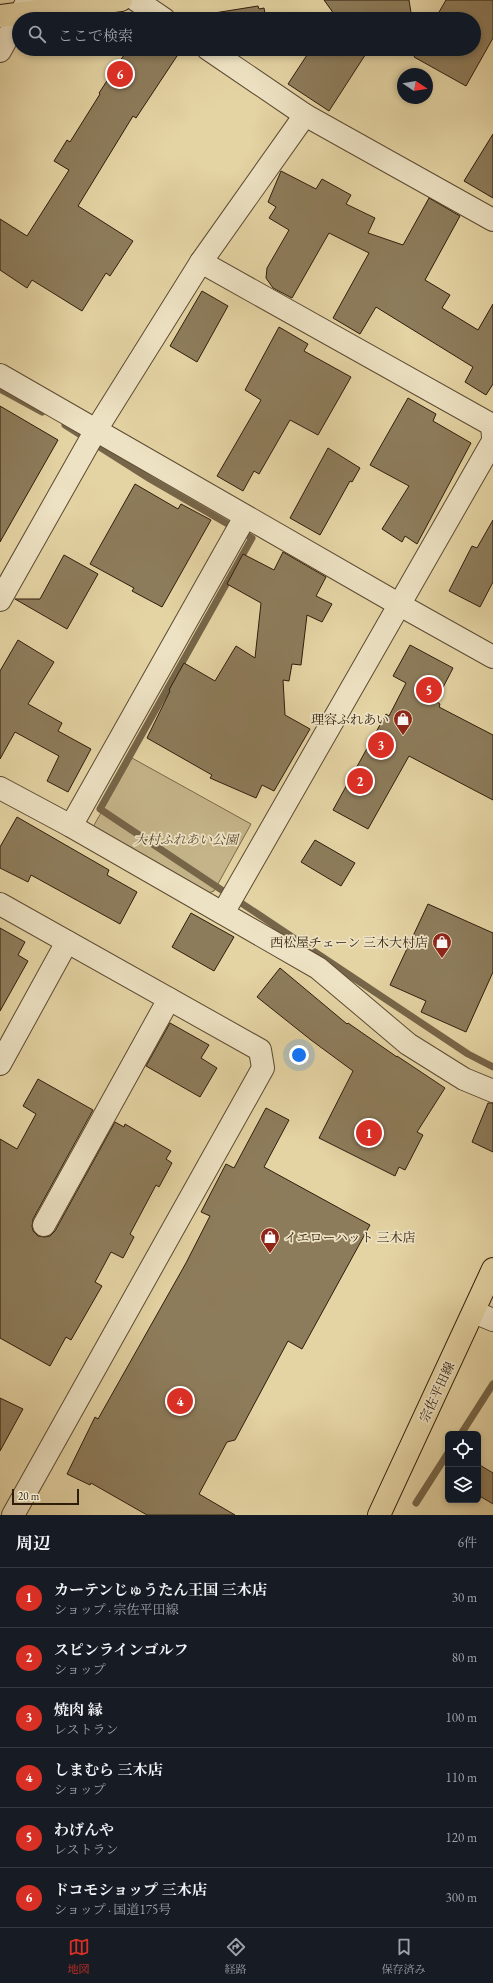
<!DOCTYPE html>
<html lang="ja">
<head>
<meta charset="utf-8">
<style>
	:root { --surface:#171b24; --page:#242831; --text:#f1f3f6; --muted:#9ea1a6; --line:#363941; --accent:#d93025 }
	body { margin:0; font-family:"EB Garamond","Noto Serif JP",serif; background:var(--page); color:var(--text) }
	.controls { position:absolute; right:12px; bottom:12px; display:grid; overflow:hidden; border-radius:6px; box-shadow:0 2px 6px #0003 }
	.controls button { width:36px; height:36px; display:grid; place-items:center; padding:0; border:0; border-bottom:1px solid var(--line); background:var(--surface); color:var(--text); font:20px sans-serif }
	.compass { position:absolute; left:397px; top:68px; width:36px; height:36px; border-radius:50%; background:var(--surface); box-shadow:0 2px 6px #0003; rotate:102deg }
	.scale { position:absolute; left:12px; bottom:10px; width:67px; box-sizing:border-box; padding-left:4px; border:2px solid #2f1d0c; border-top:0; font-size:11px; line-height:14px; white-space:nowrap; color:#2f1d0c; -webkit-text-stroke:3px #ede2c3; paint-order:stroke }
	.you { position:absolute; left:299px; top:1055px; width:14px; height:14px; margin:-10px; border:3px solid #fff; border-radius:50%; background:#1a73e8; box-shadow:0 0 0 6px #1a73e833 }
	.badge { display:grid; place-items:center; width:26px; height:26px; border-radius:50%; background:var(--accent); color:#fff; font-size:13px; font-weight:700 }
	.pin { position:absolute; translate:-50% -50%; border:2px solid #fff; box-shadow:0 1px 4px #0006 }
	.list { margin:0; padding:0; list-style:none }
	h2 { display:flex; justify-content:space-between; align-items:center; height:52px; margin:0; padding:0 16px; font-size:17px }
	h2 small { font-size:13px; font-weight:400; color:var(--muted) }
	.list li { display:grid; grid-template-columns:26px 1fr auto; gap:12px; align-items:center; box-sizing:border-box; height:60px; padding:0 16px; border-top:1px solid var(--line) }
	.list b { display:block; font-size:15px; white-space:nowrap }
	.list p { margin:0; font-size:13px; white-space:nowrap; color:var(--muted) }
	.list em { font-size:13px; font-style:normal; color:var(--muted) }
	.icon { flex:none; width:22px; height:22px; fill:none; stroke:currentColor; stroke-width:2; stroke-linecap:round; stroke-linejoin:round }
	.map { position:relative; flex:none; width:493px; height:1515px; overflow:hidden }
	.search { position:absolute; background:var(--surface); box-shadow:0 2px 6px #0003; left:12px; right:12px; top:12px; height:44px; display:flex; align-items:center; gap:10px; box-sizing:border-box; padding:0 14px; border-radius:22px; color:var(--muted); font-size:15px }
	.sheet { height:412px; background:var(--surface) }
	nav { display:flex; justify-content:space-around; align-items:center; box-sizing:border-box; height:56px; border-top:1px solid var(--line); background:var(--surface); font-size:11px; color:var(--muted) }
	nav a { display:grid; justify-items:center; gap:2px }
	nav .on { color:var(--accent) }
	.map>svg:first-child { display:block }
	.green { fill:#c5b489; stroke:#7a684a }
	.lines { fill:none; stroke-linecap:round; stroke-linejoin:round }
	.stream { stroke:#766548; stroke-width:7 }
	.building { fill:#8d7c5b; stroke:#2f1d0c }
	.minor-casing { stroke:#5c4a32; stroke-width:24 }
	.major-casing { stroke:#2f1d0c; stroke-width:24 }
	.highway-casing { stroke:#2f1d0c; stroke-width:24 }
	.minor { stroke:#ede2c3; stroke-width:22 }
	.major { stroke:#e4d3a3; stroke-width:22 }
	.highway { stroke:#e4d3a3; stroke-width:22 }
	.labels { text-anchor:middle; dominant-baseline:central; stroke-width:3.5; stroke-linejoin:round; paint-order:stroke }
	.poi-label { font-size:13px; fill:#2f1d0c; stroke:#ede2c3; text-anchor:end }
	.park-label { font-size:13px; font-style:italic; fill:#5c4a32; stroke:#ede2c3 }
	.street-label { font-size:13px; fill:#2f1d0c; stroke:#ede2c3 }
</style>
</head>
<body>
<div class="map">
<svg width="493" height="1515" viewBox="0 0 493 1515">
	<rect width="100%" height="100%" fill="#e4d3a3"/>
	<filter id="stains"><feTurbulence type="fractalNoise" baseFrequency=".005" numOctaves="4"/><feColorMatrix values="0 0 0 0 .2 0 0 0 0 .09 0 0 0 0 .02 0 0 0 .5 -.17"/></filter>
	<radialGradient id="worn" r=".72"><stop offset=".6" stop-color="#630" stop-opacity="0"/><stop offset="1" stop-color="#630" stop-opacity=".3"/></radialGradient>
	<path class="green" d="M 132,758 L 251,824 L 214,891 L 198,897 L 89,834 Z"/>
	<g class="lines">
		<g class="stream">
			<path d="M 0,389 L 42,412"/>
			<path d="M 65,425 L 150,479 L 252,538 L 100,809 L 468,1054 L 493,1067"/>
			<path d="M 461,1434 L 493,1384"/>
			<path d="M 416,1503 L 448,1453"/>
		</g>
	</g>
	<g class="building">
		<path d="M 324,0 L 409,0 L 412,19 L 331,19 L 334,14 Z"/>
		<path d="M 446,0 L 493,0 L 493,38 L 466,86 L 414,57 L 418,49 L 474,49 L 474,19 L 435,19 Z"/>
		<path d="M 258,6 L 259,9 L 264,8 L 266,19 L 209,19 L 208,14 Z"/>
		<path d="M 128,49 L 166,49 L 177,56 L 136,118 L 133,116 L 78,206 L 133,241 L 110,276 L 106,273 L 82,311 L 32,280 L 27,288 L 0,270 L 0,219 L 27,236 L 69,170 L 54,161 L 67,140 L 70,142 L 100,94 L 99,93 Z"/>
		<path d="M 311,49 L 369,49 L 329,111 L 288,84 Z"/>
		<path d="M 493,134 L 493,198 L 464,181 Z"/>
		<path d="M 281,171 L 316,189 L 322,179 L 351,195 L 346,204 L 375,218 L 368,233 L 403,245 L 429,198 L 460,216 L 425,280 L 450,295 L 442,308 L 478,330 L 493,304 L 493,384 L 486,395 L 465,382 L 473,367 L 376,307 L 360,334 L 333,318 L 369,253 L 329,233 L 292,298 L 273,288 L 266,278 L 267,268 L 289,230 L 269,218 L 276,207 L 268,202 Z"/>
		<path d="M 202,291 L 228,306 L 197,362 L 170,346 Z"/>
		<path d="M 279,327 L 308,344 L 304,351 L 351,377 L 318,435 L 290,420 L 259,474 L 254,471 L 243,491 L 217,476 L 261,400 L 245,390 Z"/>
		<path d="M 408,398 L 436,414 L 433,421 L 471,443 L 417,544 L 405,536 L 402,542 L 382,529 L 409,486 L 370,465 Z"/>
		<path d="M 0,406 L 58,440 L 0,542 Z"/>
		<path d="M 328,448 L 360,468 L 352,482 L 350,481 L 320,535 L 290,518 Z"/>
		<path d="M 135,484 L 178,509 L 181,504 L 211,520 L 162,607 L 132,591 L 134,588 L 90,564 Z"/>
		<path d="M 493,520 L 493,582 L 480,607 L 449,591 L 472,546 L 477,548 Z"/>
		<path d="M 283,552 L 326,577 L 316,596 L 332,604 L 322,622 L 307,615 L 301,665 L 292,664 L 289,681 L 283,680 L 285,715 L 310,729 L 274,791 L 262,785 L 256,798 L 210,778 L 212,775 L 147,738 L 170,691 L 169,690 L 184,663 L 215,681 L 236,646 L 255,658 L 261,603 L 227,584 L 243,554 L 274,570 Z"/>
		<path d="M 64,555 L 98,574 L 67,629 L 15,599 L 40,599 Z"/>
		<path d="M 18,640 L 54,662 L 28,704 L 62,723 L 58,731 L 91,749 L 68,792 L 47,781 L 59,756 L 15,732 L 0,759 L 0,671 Z"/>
		<path d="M 410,645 L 453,668 L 436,701 L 440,704 L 439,707 L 493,735 L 493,800 L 409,756 L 368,829 L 333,810 L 386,714 L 389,716 L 406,683 L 393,676 Z"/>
		<path d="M 17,817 L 109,870 L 107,875 L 137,892 L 120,924 L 31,875 L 28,882 L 0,868 L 0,847 Z"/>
		<path d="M 315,840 L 355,863 L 341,886 L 301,862 Z"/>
		<path d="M 428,904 L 493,933 L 493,972 L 466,1032 L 421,1012 L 426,1001 L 390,985 Z"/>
		<path d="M 191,913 L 234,937 L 214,971 L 172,947 Z"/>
		<path d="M 0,928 L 25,942 L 18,955 L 28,961 L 0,1011 Z"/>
		<path d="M 280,968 L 347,1024 L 348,1023 L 397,1057 L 397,1056 L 445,1088 L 417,1132 L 423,1135 L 405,1170 L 399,1167 L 395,1176 L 319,1138 L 353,1071 L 311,1040 L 257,997 Z"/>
		<path d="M 170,1023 L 209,1045 L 201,1058 L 217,1068 L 200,1097 L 146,1066 Z"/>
		<path d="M 38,1079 L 93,1110 L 33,1219 L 32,1226 L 33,1231 L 38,1236 L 45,1237 L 50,1236 L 55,1231 L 115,1122 L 124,1127 L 125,1124 L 171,1151 L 166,1159 L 172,1163 L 159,1187 L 156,1185 L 130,1234 L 134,1237 L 123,1258 L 111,1252 L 95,1282 L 102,1286 L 71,1340 L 66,1337 L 50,1366 L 0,1338 L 0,1139 L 17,1149 L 36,1114 L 23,1106 Z"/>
		<path d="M 488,1103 L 493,1103 L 493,1152 L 472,1142 Z"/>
		<path d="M 266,1108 L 289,1120 L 264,1167 L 370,1225 L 302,1349 L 288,1341 L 235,1440 L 227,1442 L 199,1494 L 235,1515 L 147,1515 L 91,1483 L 90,1485 L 67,1474 L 95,1417 L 98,1419 L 186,1263 L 210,1216 L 201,1212 L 226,1164 L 234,1168 Z"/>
		<path d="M 0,1398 L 23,1409 L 0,1451 Z"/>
		<path d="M 478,1464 L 493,1473 L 493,1504 L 478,1495 Z"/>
	</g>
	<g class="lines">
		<defs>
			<g id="minor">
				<path d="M 136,0 L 164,19"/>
				<path d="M 208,49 L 305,115 L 493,220"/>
				<path d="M 0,51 L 28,0"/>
				<path d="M 201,262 L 492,425 L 493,437"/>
				<path d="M 0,375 L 400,605 L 493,657"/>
				<path d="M 0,600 L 96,430 L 201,262 L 305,115"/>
				<path d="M 0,788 L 71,826 L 318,968 L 408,1044 L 464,1079 L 493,1091"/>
				<path d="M 71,826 L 245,517"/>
				<path d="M 0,904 L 260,1050 L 263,1068 L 13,1515"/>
				<path d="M 223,913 L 493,441"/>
				<path d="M 0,1064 L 67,942"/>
				<path d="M 44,1225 L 169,999"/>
				<path d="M 474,1312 L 493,1320"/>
			</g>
			<path id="major" d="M 379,1515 L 493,1269"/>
			<path id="highway" d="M 0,16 L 121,0"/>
		</defs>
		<use href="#minor" class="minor-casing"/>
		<use href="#major" class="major-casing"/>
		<use href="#highway" class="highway-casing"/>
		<use href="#minor" class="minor"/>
		<use href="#major" class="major"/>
		<use href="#highway" class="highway"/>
	</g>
	<defs>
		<symbol id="shop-pin" viewBox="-11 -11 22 30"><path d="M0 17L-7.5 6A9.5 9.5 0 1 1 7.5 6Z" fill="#8f2418" stroke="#ede2c3"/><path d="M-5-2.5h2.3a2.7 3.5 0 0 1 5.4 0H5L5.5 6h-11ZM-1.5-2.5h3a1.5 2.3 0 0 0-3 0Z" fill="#fff"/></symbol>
	</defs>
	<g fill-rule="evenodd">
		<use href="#shop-pin" x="392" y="708" width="22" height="30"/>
		<use href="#shop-pin" x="431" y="931" width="22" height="30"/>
		<use href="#shop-pin" x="259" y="1226" width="22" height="30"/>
	</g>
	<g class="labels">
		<g class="poi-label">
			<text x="389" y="719">理容ふれあい</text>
			<text x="428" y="942">西松屋チェーン 三木大村店</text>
			<text x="284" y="1237" text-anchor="start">イエローハット 三木店</text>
		</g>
		<g class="park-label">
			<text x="186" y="839">大村ふれあい公園</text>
		</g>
		<g class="street-label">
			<text transform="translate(437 1392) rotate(-65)">宗佐平田線</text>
		</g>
	</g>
	<rect width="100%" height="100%" filter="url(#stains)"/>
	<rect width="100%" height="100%" fill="url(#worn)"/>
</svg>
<div class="controls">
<button><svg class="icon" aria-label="locate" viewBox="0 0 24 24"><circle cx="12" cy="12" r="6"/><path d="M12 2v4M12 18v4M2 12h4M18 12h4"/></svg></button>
<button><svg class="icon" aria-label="layers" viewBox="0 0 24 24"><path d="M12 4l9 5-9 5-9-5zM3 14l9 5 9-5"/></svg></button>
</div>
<svg class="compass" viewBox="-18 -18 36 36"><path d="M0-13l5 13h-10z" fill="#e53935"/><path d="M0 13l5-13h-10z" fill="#9ea1a6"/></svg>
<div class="scale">20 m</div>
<div class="you"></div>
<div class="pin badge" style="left:369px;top:1133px">1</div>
<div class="pin badge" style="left:360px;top:781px">2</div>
<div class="pin badge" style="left:381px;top:745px">3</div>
<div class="pin badge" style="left:180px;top:1401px">4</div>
<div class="pin badge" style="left:429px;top:690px">5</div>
<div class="pin badge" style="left:120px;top:74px">6</div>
<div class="search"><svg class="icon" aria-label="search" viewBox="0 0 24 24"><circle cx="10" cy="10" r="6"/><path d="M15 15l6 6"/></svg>ここで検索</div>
</div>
<section class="sheet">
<h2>周辺<small>6件</small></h2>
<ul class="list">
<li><span class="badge">1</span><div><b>カーテンじゅうたん王国 三木店</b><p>ショップ · 宗佐平田線</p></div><em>30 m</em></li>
<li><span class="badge">2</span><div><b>スピンラインゴルフ</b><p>ショップ</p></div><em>80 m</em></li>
<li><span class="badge">3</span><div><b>焼肉 縁</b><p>レストラン</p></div><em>100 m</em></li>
<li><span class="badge">4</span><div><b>しまむら 三木店</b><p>ショップ</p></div><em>110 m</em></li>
<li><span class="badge">5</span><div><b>わげんや</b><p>レストラン</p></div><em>120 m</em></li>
<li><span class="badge">6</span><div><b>ドコモショップ 三木店</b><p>ショップ · 国道175号</p></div><em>300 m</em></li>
</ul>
</section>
<nav>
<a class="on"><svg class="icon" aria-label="map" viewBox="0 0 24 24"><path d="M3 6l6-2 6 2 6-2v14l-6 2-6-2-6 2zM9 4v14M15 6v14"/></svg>地図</a>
<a><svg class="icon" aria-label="directions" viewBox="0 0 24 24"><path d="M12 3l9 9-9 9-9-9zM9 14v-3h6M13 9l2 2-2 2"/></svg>経路</a>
<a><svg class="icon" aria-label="saved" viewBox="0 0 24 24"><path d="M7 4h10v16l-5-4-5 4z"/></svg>保存済み</a>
</nav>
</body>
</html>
